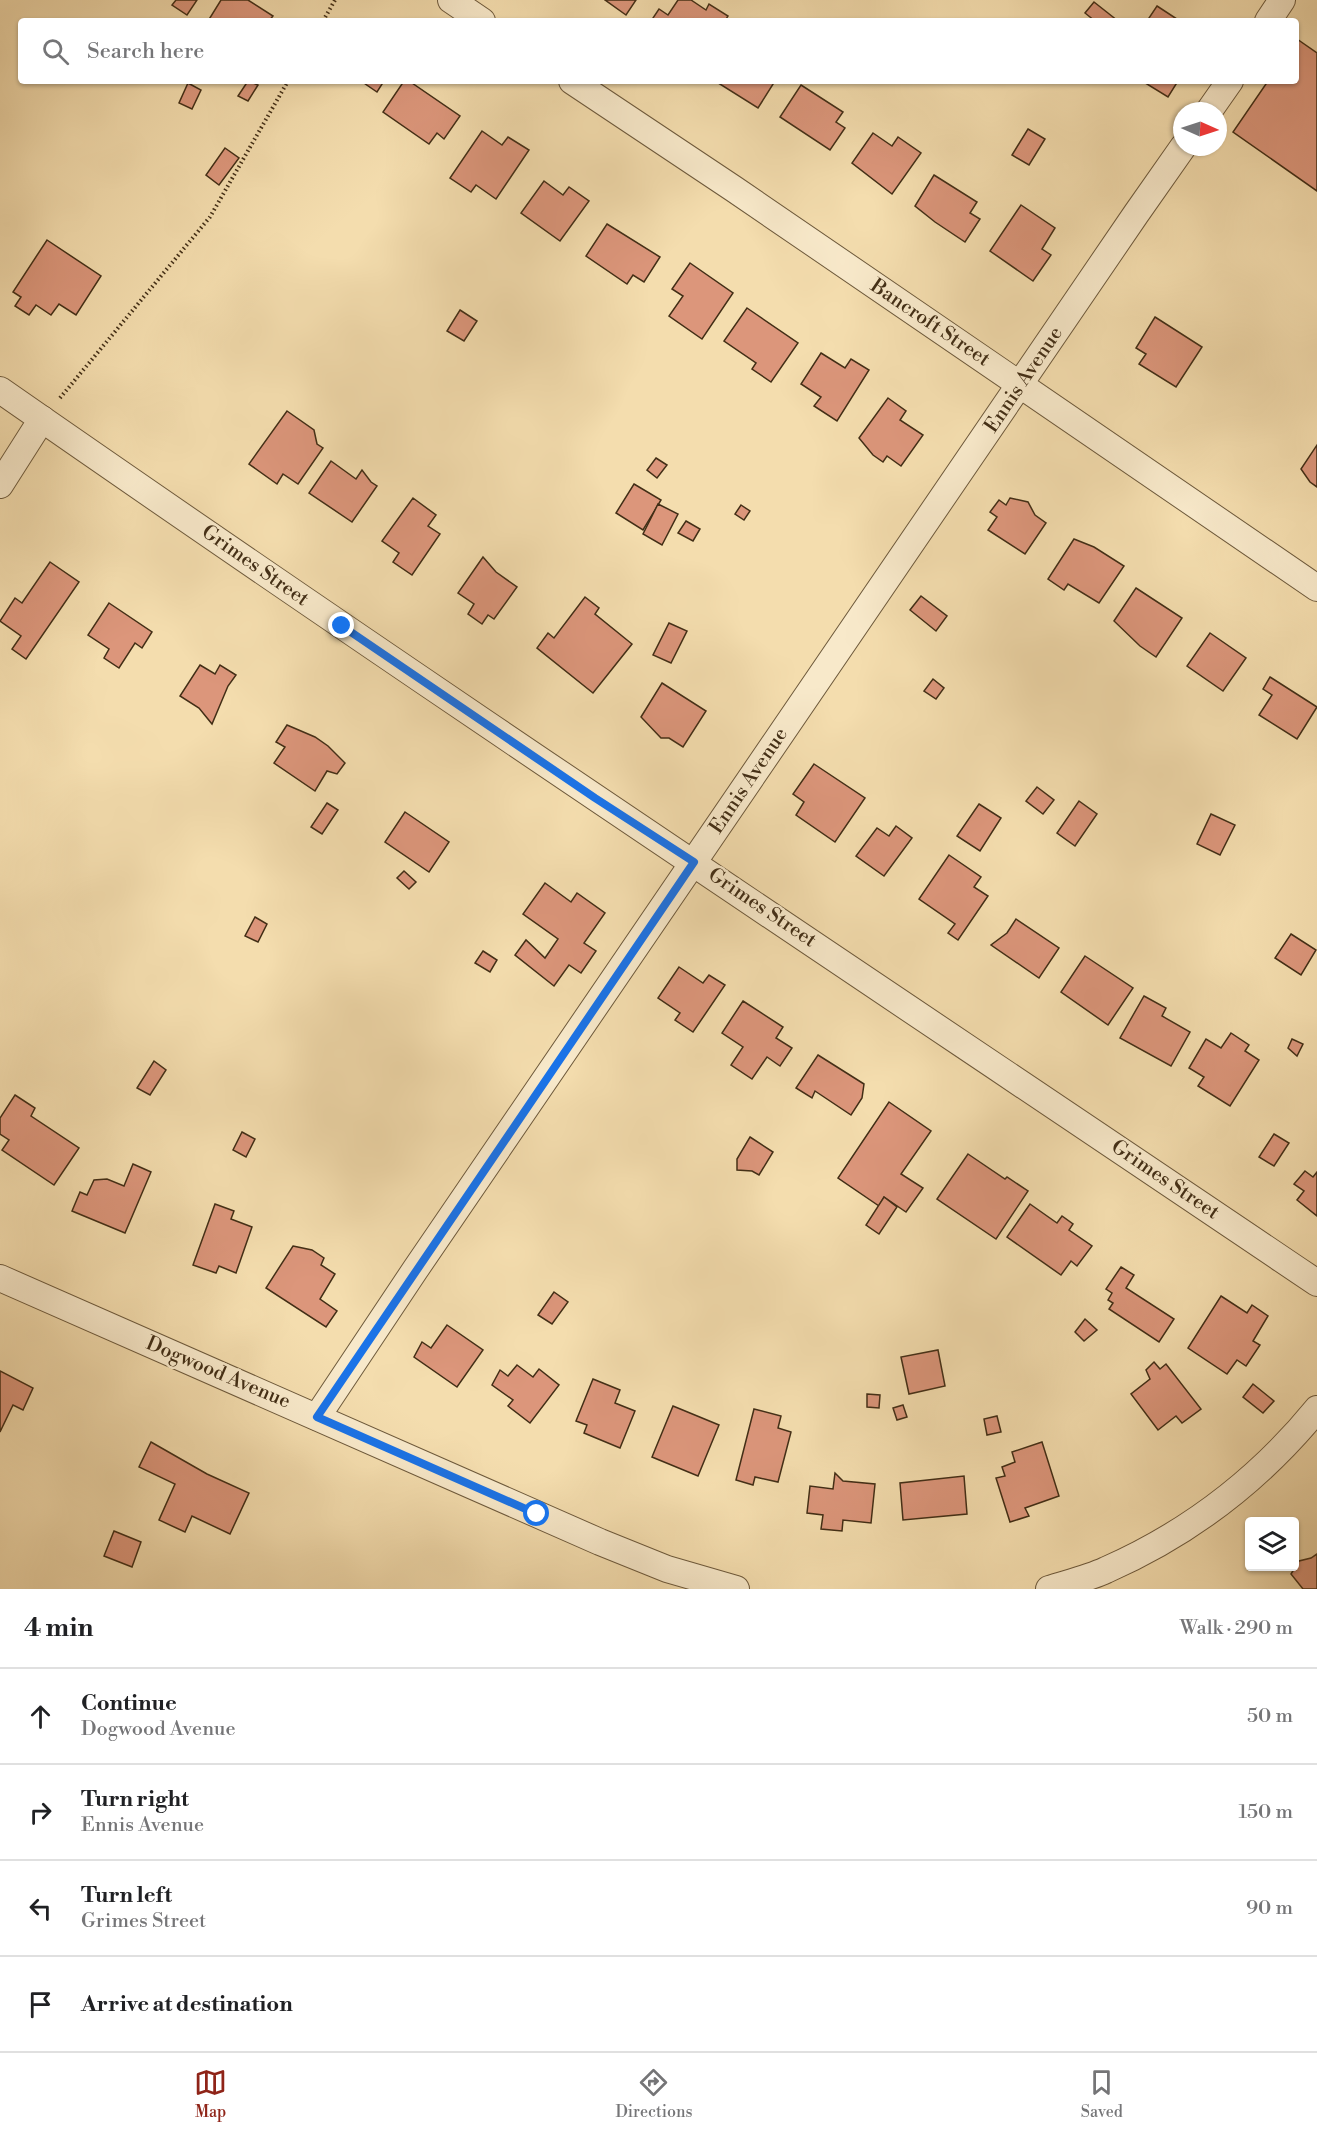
<!DOCTYPE html>
<html lang="en">
<head>
<meta charset="utf-8">
<style>
	:root { --surface:#fff; --page:#f6f6f6; --text:#202124; --muted:#757577; --line:#e0e0e0; --accent:#8f2418 }
	body { margin:0; font-family:"Libre Bodoni",serif; background:var(--page); color:var(--text) }
	.controls { position:absolute; right:18px; bottom:18px; display:grid; overflow:hidden; border-radius:6px; box-shadow:0 2px 4px #0004 }
	.controls button { width:54px; height:54px; display:grid; place-items:center; padding:0; border:0; border-bottom:2px solid var(--line); background:var(--surface); color:var(--text); font:30px sans-serif }
	.compass { position:absolute; left:1173px; top:102px; width:54px; height:54px; border-radius:50%; background:var(--surface); box-shadow:0 2px 4px #0004; rotate:93deg }
	.stop { position:absolute; width:18px; height:18px; margin:-14px; border:4px solid #1a73e8; border-radius:50%; background:#fff }
	.stop.end { background:#1a73e8; border-color:#fff; box-shadow:0 2px 6px #0008 }
	.list { margin:0; padding:0; list-style:none }
	h2 { display:flex; justify-content:space-between; align-items:center; height:78px; margin:0; padding:0 24px; font-size:26px }
	h2 small { font-size:20px; font-weight:400; color:var(--muted) }
	.list li { display:grid; grid-template-columns:39px 1fr auto; gap:18px; align-items:center; box-sizing:border-box; height:96px; padding:0 24px; border-top:2px solid var(--line) }
	.list b { display:block; font-size:22px; white-space:nowrap }
	.list p { margin:0; font-size:20px; white-space:nowrap; color:var(--muted) }
	.list em { font-size:20px; font-style:normal; color:var(--muted) }
	.icon { flex:none; width:33px; height:33px; fill:none; stroke:currentColor; stroke-width:2; stroke-linecap:round; stroke-linejoin:round }
	.map { position:relative; flex:none; width:1317px; height:1589px; overflow:hidden }
	.search { position:absolute; background:var(--surface); box-shadow:0 2px 4px #0004; left:18px; right:18px; top:18px; height:66px; display:flex; align-items:center; gap:15px; box-sizing:border-box; padding:0 21px; border-radius:6px; color:var(--muted); font-size:22px }
	.sheet { height:462px; background:var(--surface) }
	nav { display:flex; justify-content:space-around; align-items:center; box-sizing:border-box; height:84px; border-top:2px solid var(--line); background:var(--surface); font-size:16px; color:var(--muted) }
	nav a { display:grid; justify-items:center; gap:3px }
	nav .on { color:var(--accent) }
	.map>svg:first-child { display:block }
	.building { fill:#dc967b; stroke:#422e16; stroke-width:1.5 }
	.lines { fill:none; stroke-linecap:round; stroke-linejoin:round }
	.street-casing { stroke:#6e5a3c; stroke-width:28 }
	.path { stroke:#422e16; stroke-width:4; stroke-dasharray:1.5 3; stroke-linecap:butt }
	.street { stroke:#f8e9ca; stroke-width:26 }
	.route { stroke:#1a73e8; stroke-width:8 }
	.labels { text-anchor:middle; dominant-baseline:central; stroke-width:5; stroke-linejoin:round; paint-order:stroke }
	.street-label { font-size:20px; fill:#422e16; stroke:#f8e9ca }
</style>
</head>
<body>
<div class="map">
<svg width="1317" height="1589" viewBox="0 0 1317 1589">
	<rect width="100%" height="100%" fill="#f4ddae"/>
	<filter id="stains"><feTurbulence type="fractalNoise" baseFrequency=".00333" numOctaves="4"/><feColorMatrix values="0 0 0 0 .2 0 0 0 0 .09 0 0 0 0 .02 0 0 0 .5 -.17"/></filter>
	<radialGradient id="worn" r=".72"><stop offset=".6" stop-color="#630" stop-opacity="0"/><stop offset="1" stop-color="#630" stop-opacity=".3"/></radialGradient>
	<g class="building">
		<path d="M 176,0 L 197,0 L 187,15 L 172,5 Z"/>
		<path d="M 221,0 L 248,0 L 273,16 L 269,21 L 208,21 Z"/>
		<path d="M 605,0 L 636,0 L 626,15 Z"/>
		<path d="M 678,0 L 691,0 L 706,10 L 709,4 L 728,16 L 725,21 L 651,21 L 659,9 L 668,15 Z"/>
		<path d="M 1094,2 L 1118,21 L 1095,21 L 1085,13 Z"/>
		<path d="M 1157,6 L 1180,21 L 1147,21 Z"/>
		<path d="M 1297,39 L 1317,53 L 1317,191 L 1233,132 L 1268,81 L 1296,81 Z"/>
		<path d="M 248,81 L 258,85 L 248,101 L 238,96 Z"/>
		<path d="M 361,81 L 384,81 L 377,92 Z"/>
		<path d="M 404,81 L 409,81 L 460,116 L 444,139 L 437,133 L 429,144 L 383,112 Z"/>
		<path d="M 715,81 L 775,81 L 758,108 Z"/>
		<path d="M 1142,81 L 1178,81 L 1168,97 Z"/>
		<path d="M 188,83 L 201,90 L 192,109 L 179,103 Z"/>
		<path d="M 801,85 L 843,112 L 836,122 L 845,128 L 830,150 L 780,117 Z"/>
		<path d="M 1028,129 L 1045,139 L 1029,165 L 1012,155 Z"/>
		<path d="M 482,131 L 502,145 L 508,137 L 529,150 L 496,199 L 476,185 L 471,192 L 450,178 Z"/>
		<path d="M 873,133 L 892,146 L 898,137 L 921,153 L 892,194 L 852,163 Z"/>
		<path d="M 225,148 L 239,158 L 219,185 L 206,175 Z"/>
		<path d="M 934,175 L 977,202 L 970,213 L 980,219 L 965,242 L 935,222 L 915,206 Z"/>
		<path d="M 544,181 L 563,195 L 569,187 L 589,201 L 560,241 L 521,213 Z"/>
		<path d="M 1021,205 L 1055,228 L 1042,249 L 1051,255 L 1033,281 L 990,251 Z"/>
		<path d="M 607,224 L 660,257 L 644,282 L 633,275 L 627,284 L 586,256 Z"/>
		<path d="M 47,240 L 101,276 L 76,315 L 59,304 L 51,315 L 36,305 L 29,315 L 15,306 L 21,297 L 13,292 Z"/>
		<path d="M 690,263 L 733,293 L 702,339 L 669,316 L 683,296 L 672,289 Z"/>
		<path d="M 747,308 L 798,343 L 771,382 L 752,369 L 756,363 L 724,341 Z"/>
		<path d="M 460,310 L 477,321 L 464,341 L 447,331 Z"/>
		<path d="M 1155,317 L 1202,347 L 1176,387 L 1139,364 L 1146,354 L 1136,348 Z"/>
		<path d="M 821,353 L 845,368 L 851,359 L 869,370 L 837,421 L 814,406 L 821,397 L 801,384 Z"/>
		<path d="M 888,398 L 906,411 L 900,420 L 923,435 L 901,466 L 887,456 L 883,462 L 873,455 L 859,438 Z"/>
		<path d="M 287,411 L 314,430 L 317,444 L 323,448 L 298,484 L 283,474 L 277,484 L 249,464 Z"/>
		<path d="M 1317,445 L 1317,487 L 1310,482 L 1301,469 Z"/>
		<path d="M 656,458 L 667,465 L 657,478 L 647,470 Z"/>
		<path d="M 331,461 L 356,479 L 362,470 L 371,482 L 377,486 L 352,522 L 309,493 Z"/>
		<path d="M 634,484 L 661,500 L 643,530 L 616,513 Z"/>
		<path d="M 413,498 L 436,515 L 428,526 L 440,534 L 412,575 L 393,562 L 399,553 L 382,541 Z"/>
		<path d="M 1010,498 L 1028,502 L 1035,515 L 1046,523 L 1025,554 L 988,530 L 997,517 L 990,512 L 999,500 L 1006,505 Z"/>
		<path d="M 658,504 L 678,514 L 662,545 L 643,534 Z"/>
		<path d="M 741,505 L 750,511 L 744,520 L 735,514 Z"/>
		<path d="M 686,521 L 700,529 L 693,541 L 678,533 Z"/>
		<path d="M 1074,539 L 1094,547 L 1124,566 L 1099,603 L 1068,584 L 1064,590 L 1048,579 Z"/>
		<path d="M 483,557 L 496,572 L 517,587 L 494,619 L 488,615 L 482,624 L 468,614 L 474,604 L 458,593 Z"/>
		<path d="M 50,562 L 79,582 L 26,659 L 12,649 L 21,636 L 0,621 L 15,598 L 22,603 Z"/>
		<path d="M 1136,588 L 1182,618 L 1156,657 L 1140,646 L 1114,621 Z"/>
		<path d="M 921,596 L 947,616 L 936,631 L 910,610 Z"/>
		<path d="M 585,597 L 599,608 L 595,614 L 632,644 L 593,693 L 537,648 L 548,633 L 554,638 Z"/>
		<path d="M 109,603 L 152,632 L 142,648 L 135,643 L 119,668 L 104,658 L 109,649 L 88,635 Z"/>
		<path d="M 669,623 L 687,631 L 671,663 L 653,655 Z"/>
		<path d="M 1210,633 L 1246,658 L 1223,691 L 1187,666 Z"/>
		<path d="M 200,665 L 215,674 L 220,665 L 236,675 L 228,686 L 212,724 L 199,708 L 180,696 Z"/>
		<path d="M 1270,677 L 1317,707 L 1297,739 L 1259,715 L 1272,695 L 1263,689 Z"/>
		<path d="M 933,679 L 944,688 L 936,699 L 924,691 Z"/>
		<path d="M 662,683 L 706,711 L 683,747 L 669,738 L 661,738 L 641,717 Z"/>
		<path d="M 287,725 L 315,737 L 328,746 L 345,763 L 337,774 L 327,771 L 315,791 L 274,763 L 285,747 L 276,742 Z"/>
		<path d="M 814,764 L 865,798 L 835,842 L 796,815 L 804,802 L 793,794 Z"/>
		<path d="M 1037,787 L 1054,800 L 1043,814 L 1026,801 Z"/>
		<path d="M 1079,801 L 1097,814 L 1075,846 L 1057,833 Z"/>
		<path d="M 327,803 L 338,810 L 322,834 L 311,827 Z"/>
		<path d="M 979,804 L 1001,818 L 980,851 L 957,836 Z"/>
		<path d="M 405,812 L 449,842 L 429,872 L 385,842 Z"/>
		<path d="M 1211,814 L 1235,825 L 1220,855 L 1197,844 Z"/>
		<path d="M 896,826 L 912,838 L 884,876 L 856,856 L 877,828 L 889,836 Z"/>
		<path d="M 949,855 L 981,877 L 974,887 L 988,896 L 958,940 L 948,933 L 955,924 L 919,899 Z"/>
		<path d="M 404,871 L 416,882 L 409,889 L 397,878 Z"/>
		<path d="M 545,883 L 571,902 L 577,893 L 605,913 L 584,943 L 596,951 L 581,973 L 569,965 L 554,986 L 515,955 L 526,940 L 545,958 L 558,939 L 523,914 Z"/>
		<path d="M 255,917 L 267,924 L 258,942 L 245,936 Z"/>
		<path d="M 1016,919 L 1059,948 L 1039,978 L 991,945 L 1007,933 Z"/>
		<path d="M 1291,934 L 1316,950 L 1301,975 L 1275,958 Z"/>
		<path d="M 483,951 L 497,960 L 490,972 L 475,963 Z"/>
		<path d="M 1085,956 L 1133,988 L 1108,1025 L 1061,992 Z"/>
		<path d="M 679,967 L 703,983 L 709,975 L 725,985 L 693,1032 L 675,1020 L 680,1013 L 658,998 Z"/>
		<path d="M 1144,996 L 1166,1008 L 1162,1016 L 1190,1032 L 1171,1066 L 1120,1038 Z"/>
		<path d="M 743,1001 L 783,1027 L 776,1038 L 792,1048 L 780,1066 L 767,1057 L 752,1079 L 731,1065 L 743,1047 L 722,1033 Z"/>
		<path d="M 1231,1033 L 1249,1045 L 1245,1051 L 1259,1060 L 1230,1106 L 1198,1086 L 1204,1077 L 1189,1068 L 1206,1039 L 1221,1048 Z"/>
		<path d="M 1292,1039 L 1303,1044 L 1297,1056 L 1288,1048 Z"/>
		<path d="M 818,1055 L 864,1084 L 862,1098 L 851,1115 L 815,1091 L 812,1098 L 796,1088 Z"/>
		<path d="M 154,1061 L 166,1070 L 150,1095 L 137,1088 Z"/>
		<path d="M 15,1095 L 35,1108 L 31,1116 L 79,1148 L 54,1185 L 2,1150 L 9,1140 L 0,1134 L 0,1118 Z"/>
		<path d="M 889,1102 L 931,1131 L 901,1174 L 923,1188 L 906,1212 L 884,1197 L 879,1206 L 838,1178 Z"/>
		<path d="M 242,1132 L 255,1139 L 246,1157 L 233,1150 Z"/>
		<path d="M 1274,1134 L 1289,1143 L 1274,1166 L 1259,1157 Z"/>
		<path d="M 750,1137 L 773,1152 L 759,1175 L 752,1171 L 737,1170 L 737,1159 Z"/>
		<path d="M 968,1154 L 1005,1179 L 1007,1177 L 1028,1191 L 996,1239 L 937,1199 Z"/>
		<path d="M 133,1164 L 151,1172 L 125,1233 L 72,1211 L 80,1192 L 87,1195 L 94,1180 L 107,1179 L 124,1186 Z"/>
		<path d="M 1305,1171 L 1313,1177 L 1317,1172 L 1317,1216 L 1297,1200 L 1304,1191 L 1294,1184 Z"/>
		<path d="M 884,1197 L 897,1207 L 879,1234 L 866,1225 Z"/>
		<path d="M 215,1204 L 234,1211 L 231,1219 L 252,1227 L 236,1273 L 219,1266 L 216,1273 L 193,1265 Z"/>
		<path d="M 1030,1204 L 1057,1223 L 1062,1216 L 1073,1224 L 1069,1230 L 1092,1246 L 1077,1266 L 1071,1261 L 1061,1275 L 1007,1237 Z"/>
		<path d="M 293,1246 L 312,1250 L 324,1258 L 321,1265 L 335,1274 L 320,1299 L 337,1311 L 326,1327 L 266,1288 Z"/>
		<path d="M 1121,1267 L 1134,1275 L 1126,1288 L 1174,1319 L 1159,1342 L 1109,1309 L 1113,1303 L 1108,1300 L 1112,1293 L 1106,1289 Z"/>
		<path d="M 554,1292 L 568,1302 L 552,1324 L 538,1315 Z"/>
		<path d="M 1221,1296 L 1247,1313 L 1252,1305 L 1268,1316 L 1253,1341 L 1260,1345 L 1246,1366 L 1237,1360 L 1227,1374 L 1188,1348 Z"/>
		<path d="M 1085,1319 L 1097,1330 L 1084,1341 L 1075,1332 Z"/>
		<path d="M 447,1325 L 483,1350 L 457,1387 L 414,1357 L 422,1342 L 431,1348 Z"/>
		<path d="M 938,1350 L 945,1386 L 909,1394 L 901,1357 Z"/>
		<path d="M 1154,1362 L 1160,1369 L 1166,1364 L 1201,1409 L 1182,1423 L 1176,1416 L 1158,1430 L 1131,1394 L 1150,1379 L 1146,1370 Z"/>
		<path d="M 517,1365 L 533,1377 L 539,1369 L 559,1385 L 530,1423 L 508,1406 L 513,1400 L 492,1385 L 500,1370 L 508,1376 Z"/>
		<path d="M 0,1371 L 33,1388 L 23,1410 L 13,1405 L 0,1432 Z"/>
		<path d="M 593,1379 L 620,1390 L 615,1403 L 635,1411 L 620,1448 L 584,1433 L 587,1425 L 576,1421 Z"/>
		<path d="M 1253,1384 L 1274,1401 L 1263,1413 L 1243,1397 Z"/>
		<path d="M 867,1394 L 880,1395 L 879,1408 L 867,1407 Z"/>
		<path d="M 903,1405 L 907,1417 L 897,1420 L 893,1408 Z"/>
		<path d="M 673,1406 L 719,1425 L 698,1476 L 652,1457 Z"/>
		<path d="M 754,1409 L 781,1416 L 778,1428 L 791,1432 L 778,1482 L 755,1477 L 753,1485 L 736,1480 Z"/>
		<path d="M 997,1416 L 1001,1432 L 987,1435 L 984,1419 Z"/>
		<path d="M 151,1442 L 207,1474 L 249,1493 L 230,1534 L 192,1516 L 185,1532 L 159,1520 L 175,1484 L 139,1467 Z"/>
		<path d="M 1042,1442 L 1059,1496 L 1025,1508 L 1029,1516 L 1010,1522 L 996,1478 L 1005,1476 L 1002,1467 L 1015,1462 L 1012,1452 Z"/>
		<path d="M 835,1473 L 843,1481 L 875,1484 L 871,1523 L 843,1520 L 842,1531 L 821,1529 L 823,1515 L 807,1513 L 810,1486 L 833,1489 Z"/>
		<path d="M 964,1476 L 967,1514 L 903,1520 L 900,1483 Z"/>
		<path d="M 114,1531 L 141,1542 L 132,1567 L 104,1556 Z"/>
		<path d="M 1317,1554 L 1317,1589 L 1303,1589 L 1291,1574 L 1299,1561 L 1311,1558 Z"/>
	</g>
	<g class="lines">
		<defs>
			<g id="street">
				<path d="M 451,0 L 482,21"/>
				<path d="M 1268,21 L 1282,0"/>
				<path d="M 572,81 L 734,189 L 1317,588"/>
				<path d="M 1209,111 L 1230,81"/>
				<path d="M 0,390 C 435,693 877,986 1317,1283"/>
				<path d="M 0,485 L 42,419"/>
				<path d="M 0,1278 L 600,1542 L 667,1569 L 736,1589"/>
				<path d="M 317,1417 L 415,1270 L 1136,214 L 1183,147"/>
				<path d="M 1049,1589 C 1068,1583 1089,1578 1106,1570 C 1190,1533 1259,1480 1317,1409"/>
			</g>
		</defs>
		<use href="#street" class="street-casing"/>
		<g class="path">
			<path d="M 323,21 L 335,0"/>
			<path d="M 60,398 L 210,217 L 288,81"/>
		</g>
		<use href="#street" class="street"/>
	</g>
	<g class="lines">
		<path class="route" d="M 342,626 L 595,798 L 694,862 L 317,1417 L 537,1514"/>
	</g>
	<g class="labels">
		<g class="street-label">
			<text transform="translate(930 323) rotate(34)">Bancroft Street</text>
			<text transform="translate(1024 380) rotate(-56)">Ennis Avenue</text>
			<text transform="translate(255 566) rotate(35)">Grimes Street</text>
			<text transform="translate(749 781) rotate(-56)">Ennis Avenue</text>
			<text transform="translate(762 908) rotate(34)">Grimes Street</text>
			<text transform="translate(1165 1180) rotate(34)">Grimes Street</text>
			<text transform="translate(218 1373) rotate(23)">Dogwood Avenue</text>
		</g>
	</g>
	<rect width="100%" height="100%" filter="url(#stains)"/>
	<rect width="100%" height="100%" fill="url(#worn)"/>
</svg>
<div class="controls">
<button><svg class="icon" aria-label="layers" viewBox="0 0 24 24"><path d="M12 4l9 5-9 5-9-5zM3 14l9 5 9-5"/></svg></button>
</div>
<svg class="compass" viewBox="-18 -18 36 36"><path d="M0-13l5 13h-10z" fill="#e53935"/><path d="M0 13l5-13h-10z" fill="#757577"/></svg>
<div class="stop" style="left:537px;top:1514px"></div>
<div class="stop end" style="left:342px;top:626px"></div>
<div class="search"><svg class="icon" aria-label="search" viewBox="0 0 24 24"><circle cx="10" cy="10" r="6"/><path d="M15 15l6 6"/></svg>Search here</div>
</div>
<section class="sheet">
<h2>4 min<small>Walk · 290 m</small></h2>
<ul class="list">
<li><svg class="icon" aria-label="ahead" viewBox="0 0 24 24"><path d="M12 20V5M6 11l6-6 6 6"/></svg><div><b>Continue</b><p>Dogwood Avenue</p></div><em>50 m</em></li>
<li><svg class="icon" aria-label="right" viewBox="0 0 24 24"><path d="M7 20v-9h11M14 6l5 5-5 5"/></svg><div><b>Turn right</b><p>Ennis Avenue</p></div><em>150 m</em></li>
<li><svg class="icon" aria-label="left" viewBox="0 0 24 24"><path d="M17 20v-9H6M10 6l-5 5 5 5"/></svg><div><b>Turn left</b><p>Grimes Street</p></div><em>90 m</em></li>
<li><svg class="icon" aria-label="arrive" viewBox="0 0 24 24"><path d="M6 21V4h12l-3 4 3 4H6"/></svg><div><b>Arrive at destination</b></div></li>
</ul>
</section>
<nav>
<a class="on"><svg class="icon" aria-label="map" viewBox="0 0 24 24"><path d="M3 6l6-2 6 2 6-2v14l-6 2-6-2-6 2zM9 4v14M15 6v14"/></svg>Map</a>
<a><svg class="icon" aria-label="directions" viewBox="0 0 24 24"><path d="M12 3l9 9-9 9-9-9zM9 14v-3h6M13 9l2 2-2 2"/></svg>Directions</a>
<a><svg class="icon" aria-label="saved" viewBox="0 0 24 24"><path d="M7 4h10v16l-5-4-5 4z"/></svg>Saved</a>
</nav>
</body>
</html>
